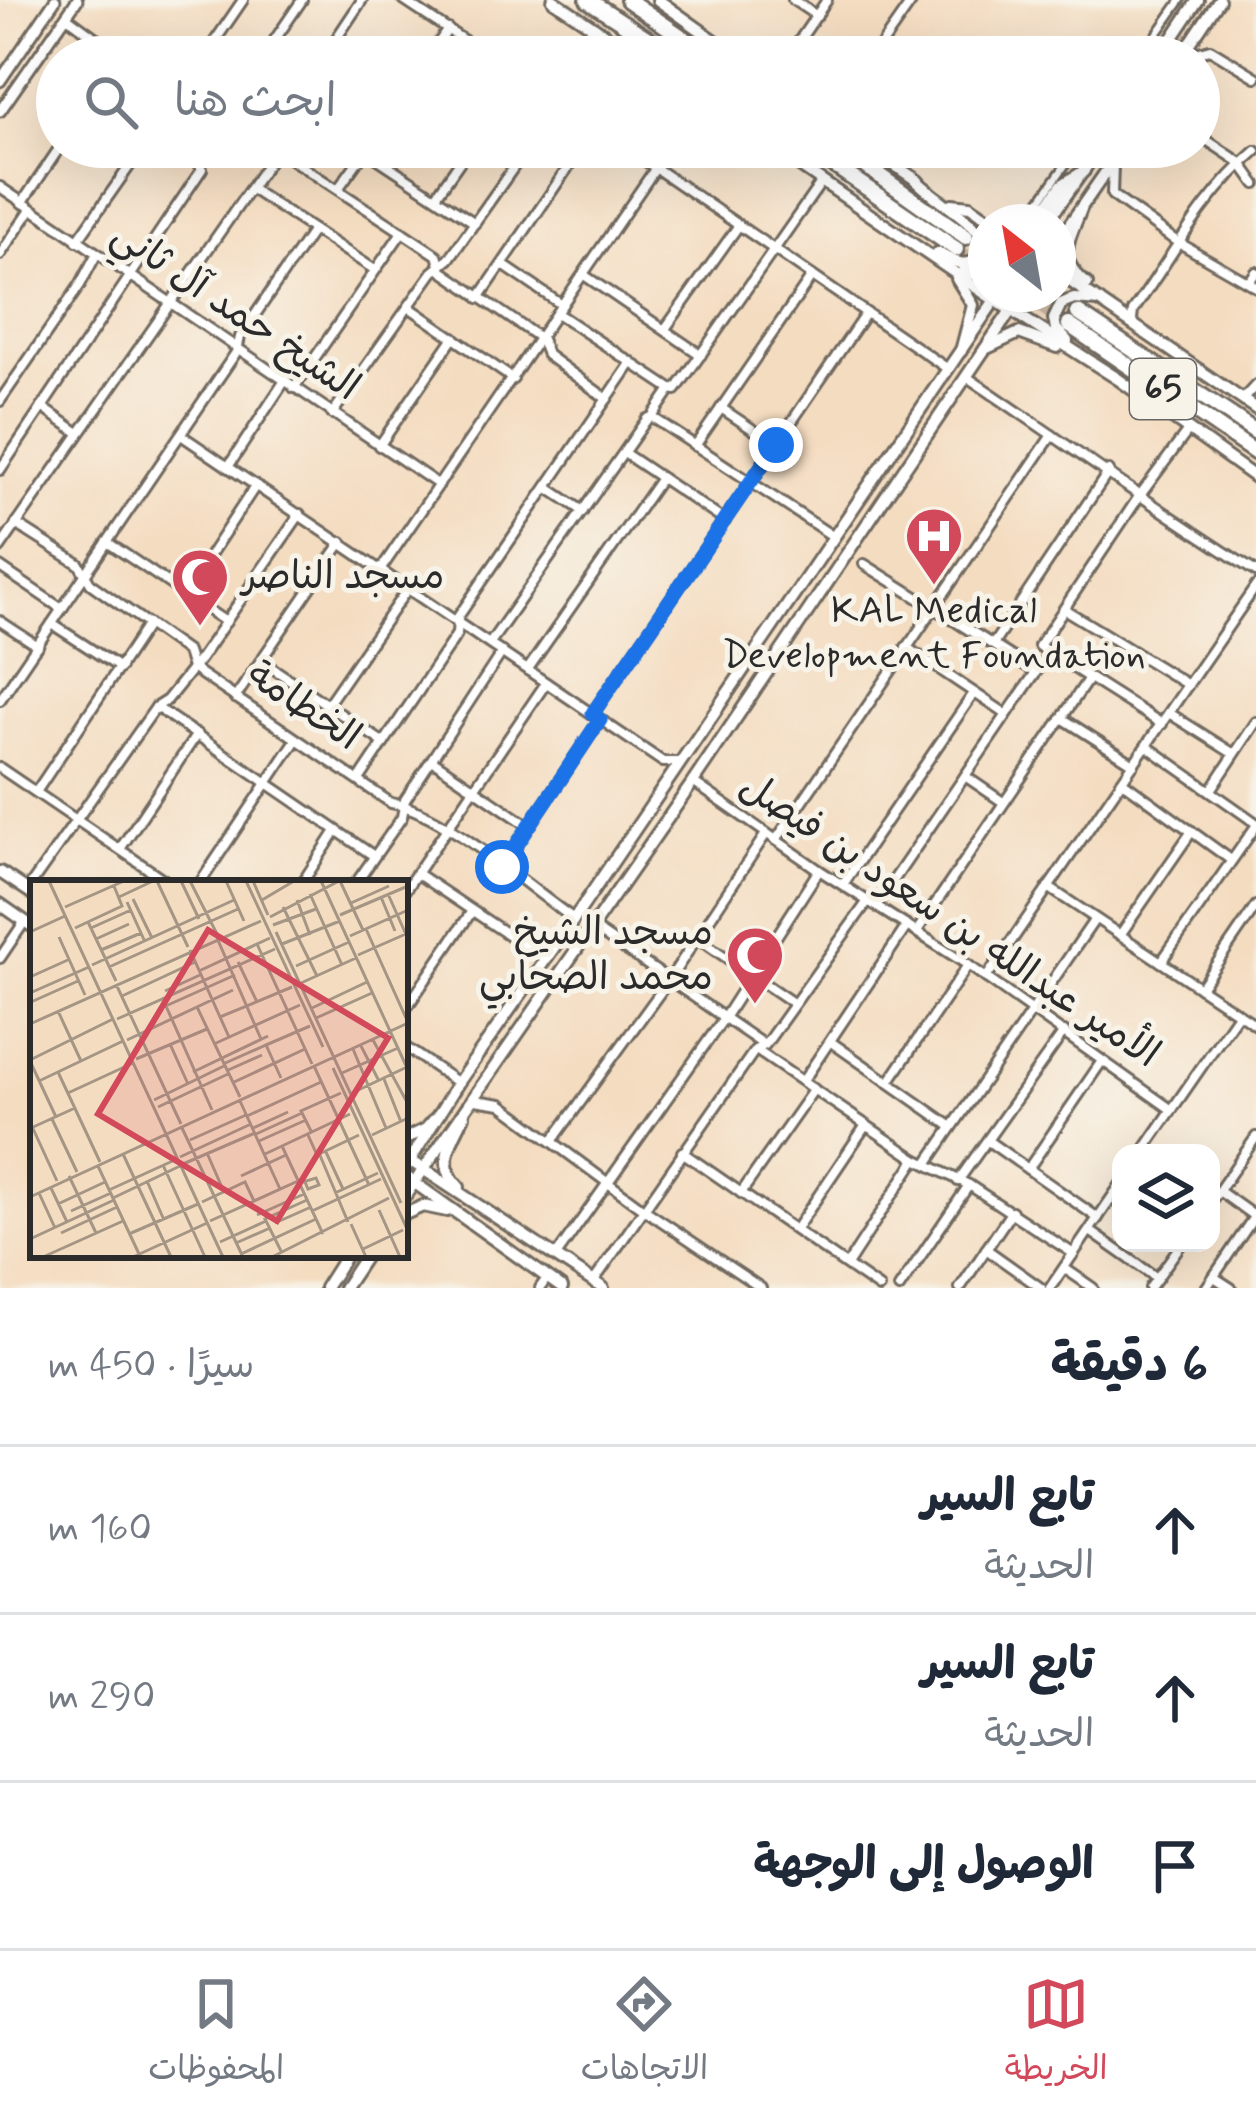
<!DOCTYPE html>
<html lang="ar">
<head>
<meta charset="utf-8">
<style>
	:root { --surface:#fff; --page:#f6f6f7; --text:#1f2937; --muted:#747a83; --line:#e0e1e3; --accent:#d1495b }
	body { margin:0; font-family:Mynerve,"Playpen Sans Arabic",sans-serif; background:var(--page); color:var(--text); direction:rtl }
	.controls { position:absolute; right:36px; bottom:36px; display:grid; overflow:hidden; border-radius:24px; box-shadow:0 12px 48px #0002 }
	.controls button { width:108px; height:108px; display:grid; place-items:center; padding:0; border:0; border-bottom:3px solid var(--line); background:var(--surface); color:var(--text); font:60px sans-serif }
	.compass { position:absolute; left:968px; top:204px; width:108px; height:108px; border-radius:50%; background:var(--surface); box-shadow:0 12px 48px #0002; rotate:329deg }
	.stop { position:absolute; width:36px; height:36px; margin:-27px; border:9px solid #1a73e8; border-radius:50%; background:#fff }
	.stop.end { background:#1a73e8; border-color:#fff; box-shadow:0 3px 12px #0008 }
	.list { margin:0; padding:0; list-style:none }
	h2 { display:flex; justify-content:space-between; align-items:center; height:156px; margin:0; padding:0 48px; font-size:51px }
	h2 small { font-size:39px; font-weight:400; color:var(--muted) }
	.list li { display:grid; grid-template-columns:78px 1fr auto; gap:36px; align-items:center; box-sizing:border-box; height:168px; padding:0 48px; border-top:3px solid var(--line) }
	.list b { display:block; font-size:45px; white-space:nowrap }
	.list p { margin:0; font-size:39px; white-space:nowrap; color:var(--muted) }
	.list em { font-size:39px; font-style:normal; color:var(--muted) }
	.icon { flex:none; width:66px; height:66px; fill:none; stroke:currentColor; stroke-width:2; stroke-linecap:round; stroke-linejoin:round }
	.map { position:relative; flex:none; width:1256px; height:1288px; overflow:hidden; direction:ltr }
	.search { position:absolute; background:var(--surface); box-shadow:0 12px 48px #0002; left:36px; right:36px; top:36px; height:132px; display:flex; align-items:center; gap:30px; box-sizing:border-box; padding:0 42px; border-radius:66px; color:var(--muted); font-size:45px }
	.sheet { height:660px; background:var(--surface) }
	nav { display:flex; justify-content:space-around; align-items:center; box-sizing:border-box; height:168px; border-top:3px solid var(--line); background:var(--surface); font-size:33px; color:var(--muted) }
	nav a { display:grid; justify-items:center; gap:6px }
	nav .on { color:var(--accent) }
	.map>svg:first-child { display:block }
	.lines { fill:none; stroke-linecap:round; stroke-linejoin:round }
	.motorway-tunnel { stroke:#ccb9a2; stroke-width:14; stroke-dasharray:14 7; stroke-linecap:butt }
	.pedestrian-casing { stroke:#71695f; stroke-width:12 }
	.minor-casing { stroke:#71695f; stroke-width:14 }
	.tertiary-casing { stroke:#71695f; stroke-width:15 }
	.secondary-casing { stroke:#71695f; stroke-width:16 }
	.primary-casing { stroke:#71695f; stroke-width:16 }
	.motorway-casing { stroke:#71695f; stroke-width:20 }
	.pedestrian { stroke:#fff; stroke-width:6 }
	.minor { stroke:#fff; stroke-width:8 }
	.tertiary { stroke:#fff; stroke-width:9 }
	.secondary { stroke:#fff; stroke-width:10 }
	.primary { stroke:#fff; stroke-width:10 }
	.motorway { stroke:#fff; stroke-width:14 }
	.route { stroke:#1a73e8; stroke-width:15 }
	.labels { text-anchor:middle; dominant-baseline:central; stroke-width:10; stroke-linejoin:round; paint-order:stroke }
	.shield { fill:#f7f3e8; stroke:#686764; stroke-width:3 }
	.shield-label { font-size:36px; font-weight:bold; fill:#2b2b2b }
	.street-label { font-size:39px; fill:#2b2b2b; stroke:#f7f3e8 }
	.poi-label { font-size:39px; fill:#2b2b2b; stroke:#f7f3e8; text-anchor:start }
	.inset-road { fill:none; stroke:#a49584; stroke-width:3 }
	.view { fill:#d1495b; fill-opacity:0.15; stroke:#d1495b; stroke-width:6 }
	.inset-edge { fill:none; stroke:#2b2b2b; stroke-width:6 }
</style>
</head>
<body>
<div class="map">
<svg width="1256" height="1288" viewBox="0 0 1256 1288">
	<rect width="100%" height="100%" fill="#f7f3e8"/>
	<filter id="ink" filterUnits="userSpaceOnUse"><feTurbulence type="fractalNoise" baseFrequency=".00833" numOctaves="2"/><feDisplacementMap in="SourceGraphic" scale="24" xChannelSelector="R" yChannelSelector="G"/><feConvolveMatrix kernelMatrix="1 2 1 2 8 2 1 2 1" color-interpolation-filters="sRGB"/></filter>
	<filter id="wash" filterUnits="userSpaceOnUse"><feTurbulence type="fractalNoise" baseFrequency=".004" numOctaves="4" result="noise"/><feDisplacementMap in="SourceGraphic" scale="48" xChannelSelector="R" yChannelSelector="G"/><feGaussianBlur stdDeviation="2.7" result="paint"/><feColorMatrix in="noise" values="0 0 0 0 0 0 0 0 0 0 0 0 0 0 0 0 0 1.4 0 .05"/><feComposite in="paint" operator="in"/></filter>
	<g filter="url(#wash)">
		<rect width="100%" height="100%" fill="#f4dcc0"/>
	</g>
	<g filter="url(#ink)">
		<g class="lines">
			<g class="motorway-tunnel">
				<path d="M 956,249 L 986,269"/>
				<path d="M 1023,294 L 1069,325"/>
				<path d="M 1051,294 L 1074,310"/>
			</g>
			<defs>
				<g id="pedestrian">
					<path d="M 1141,57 L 1181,0"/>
					<path d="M 1025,222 L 1078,147"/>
				</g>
				<g id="minor">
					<path d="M 403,0 L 489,57"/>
					<path d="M 793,0 L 817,16"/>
					<path d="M 66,16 L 122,57"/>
					<path d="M 1185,56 L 1210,49 L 1256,77"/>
					<path d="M 204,57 L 243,0"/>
					<path d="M 263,57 L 302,0"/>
					<path d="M 324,57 L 362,0"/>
					<path d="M 429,57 L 448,29"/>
					<path d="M 590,57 L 605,35"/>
					<path d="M 788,57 L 827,0"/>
					<path d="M 873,57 L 913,0"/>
					<path d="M 1199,135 L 1241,163 L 1256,184"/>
					<path d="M 175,147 L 197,161"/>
					<path d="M 360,147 L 475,223"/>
					<path d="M 625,147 L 948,369"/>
					<path d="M 274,148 L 437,255 L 442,271 L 541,339 L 547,355 L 607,399"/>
					<path d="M 1113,164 L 1112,195 L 1176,241 L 1256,287"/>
					<path d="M 0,187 L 439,485"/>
					<path d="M 251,189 L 375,270"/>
					<path d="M 338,189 L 368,147"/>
					<path d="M 436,196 L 470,147"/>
					<path d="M 22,203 L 60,147"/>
					<path d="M 77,241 L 143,147"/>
					<path d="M 0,255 L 31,209"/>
					<path d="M 503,265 L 562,305"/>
					<path d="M 584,275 L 701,355"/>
					<path d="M 1249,282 L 1256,272"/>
					<path d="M 479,298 L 582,147"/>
					<path d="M 409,307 L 513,379"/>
					<path d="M 558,314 L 671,389"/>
					<path d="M 1132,320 L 1133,311 C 1174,254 1201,198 1256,151"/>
					<path d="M 665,329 L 739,225"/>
					<path d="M 967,377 C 1064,442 1157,510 1256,572"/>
					<path d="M 294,388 L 402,232"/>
					<path d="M 1243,399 L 1256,385"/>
					<path d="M 0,401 L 80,285 L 96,255"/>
					<path d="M 42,407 L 79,433"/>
					<path d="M 721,408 L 776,445"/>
					<path d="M 332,414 L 433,272 L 449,259 L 528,147"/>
					<path d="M 652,417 L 671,389 L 676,390 L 822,181"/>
					<path d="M 181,435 L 663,762 L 679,762"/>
					<path d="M 379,446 L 454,337"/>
					<path d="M 695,446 L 812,276"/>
					<path d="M 624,453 L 725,521"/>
					<path d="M 228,467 L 284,382"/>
					<path d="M 0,470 L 202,169 L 197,161 L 207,147"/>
					<path d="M 547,487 L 583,511"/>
					<path d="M 16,524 L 79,564 L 91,584 L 187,652 L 192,668 L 391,803 C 444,811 527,887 574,919"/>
					<path d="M 107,542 L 226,622"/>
					<path d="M 0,548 L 277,150"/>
					<path d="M 864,564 L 1036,672"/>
					<path d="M 0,567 L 62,609"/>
					<path d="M 381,569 L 670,147"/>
					<path d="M 185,593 L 256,485"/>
					<path d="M 1064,609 L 1188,685"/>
					<path d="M 0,621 L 38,646"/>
					<path d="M 52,624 L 120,668"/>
					<path d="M 490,643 L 647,419 L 652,417 L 834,537"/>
					<path d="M 994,643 L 1109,471"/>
					<path d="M 906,647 L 1006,714"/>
					<path d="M 262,661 L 384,743"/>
					<path d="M 528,669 L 661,478"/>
					<path d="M 235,698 L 342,542"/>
					<path d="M 0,700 L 237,351 L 240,337 L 313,230"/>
					<path d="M 327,705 L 408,588"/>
					<path d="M 156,707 L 374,856"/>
					<path d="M 593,713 L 866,313"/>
					<path d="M 1169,713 L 1234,754"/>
					<path d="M 1062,718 L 1134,764"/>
					<path d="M 1162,724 L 1039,646 L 1138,498 L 1187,432"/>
					<path d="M 1148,747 L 1256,823"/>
					<path d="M 432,760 L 529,826"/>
					<path d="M 0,768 L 169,883"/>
					<path d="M 965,776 L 1003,802"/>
					<path d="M 359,780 L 457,634 L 458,617 L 632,362"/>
					<path d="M 1122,781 L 1231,860"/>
					<path d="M 693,782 L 819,870 L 968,965 L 1172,1110"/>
					<path d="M 1211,790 L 1256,722"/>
					<path d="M 36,792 L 148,624"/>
					<path d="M 776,840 L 1052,435"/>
					<path d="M 120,849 L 197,734"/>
					<path d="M 502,867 L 600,720"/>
					<path d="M 416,873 L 546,960"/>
					<path d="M 200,883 L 296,740"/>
					<path d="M 302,883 L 336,831"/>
					<path d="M 356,883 L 402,817 L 405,800 L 502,652"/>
					<path d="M 844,883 L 974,693"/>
					<path d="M 1048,887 L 1256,1025"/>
					<path d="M 27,890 L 156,707 L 167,700 L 200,659 L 300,514"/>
					<path d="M 405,890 L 546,683"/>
					<path d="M 876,906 L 1049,653"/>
					<path d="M 592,927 L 764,1045"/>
					<path d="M 917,931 L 1089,678"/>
					<path d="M 1120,935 L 1192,831"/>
					<path d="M 696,937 L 793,1003"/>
					<path d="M 0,958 L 25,921"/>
					<path d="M 1161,962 L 1256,826"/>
					<path d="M 986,978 L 1256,586"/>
					<path d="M 1200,988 L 1256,906"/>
					<path d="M 405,1010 L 472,911"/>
					<path d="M 831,1042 L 952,1127"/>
					<path d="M 405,1047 L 458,1083"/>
					<path d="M 756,1050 L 916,1159 L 969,1185"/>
					<path d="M 803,1081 L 907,926"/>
					<path d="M 889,1082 L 968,965"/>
					<path d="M 475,1100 L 501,1104 L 642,1208 L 761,1288"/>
					<path d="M 553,1140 L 669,980 L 766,834"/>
					<path d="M 988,1141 L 1098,1218"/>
					<path d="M 682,1152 L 879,1288"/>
					<path d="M 1142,1153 L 1238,1014"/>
					<path d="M 927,1164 L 1095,919"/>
					<path d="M 1028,1169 L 1102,1061"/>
					<path d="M 958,1181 L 1064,1032"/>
					<path d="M 1219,1191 L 1254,1216"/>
					<path d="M 741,1193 L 814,1089"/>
					<path d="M 1211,1202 L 1256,1137"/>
					<path d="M 796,1229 L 866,1125"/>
					<path d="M 1090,1231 L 1157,1278"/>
					<path d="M 986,1249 L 1041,1288"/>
					<path d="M 556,1256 L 724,1018 L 819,870"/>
					<path d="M 847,1265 L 916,1159"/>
					<path d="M 1064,1268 L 1093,1288"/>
					<path d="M 1214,1277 L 1231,1288"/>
					<path d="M 594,1281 L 755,1050 L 765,1045 L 868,901"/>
					<path d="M 540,1288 L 547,1278"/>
					<path d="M 899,1288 L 969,1185 L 1074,1254"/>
					<path d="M 960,1288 L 1012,1211"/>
					<path d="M 1050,1288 L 1121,1184"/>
					<path d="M 1150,1288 L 1182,1243"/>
					<path d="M 1206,1288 L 1256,1214"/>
				</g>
				<g id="tertiary">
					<path d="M 0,81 L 55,0"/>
					<path d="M 0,111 L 77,0"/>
				</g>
				<g id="secondary">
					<path d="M 1160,57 L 1198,0"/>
					<path d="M 1181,57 L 1219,0"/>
					<path d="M 1047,222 L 1100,147"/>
					<path d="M 1058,241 L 1123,147"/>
					<path d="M 405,1169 L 458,1083 L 574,919 L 999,294"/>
					<path d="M 405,1196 L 693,782 L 1022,294"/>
					<path d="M 325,1288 L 346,1255"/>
					<path d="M 344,1288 L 366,1255"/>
				</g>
				<g id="primary">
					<path d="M 553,0 L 638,57"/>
					<path d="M 658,0 L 738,57"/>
					<path d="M 772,147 L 984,293 L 1118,379 L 1256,478"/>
					<path d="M 868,147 L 918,181"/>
					<path d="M 913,177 C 935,201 969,215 986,242 L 983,256 C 966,269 955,263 938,253"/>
					<path d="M 952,204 L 970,206 L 993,222"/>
					<path d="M 1081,209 C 1068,243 1055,259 1087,284"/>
					<path d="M 1035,222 L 1062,185 L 1084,171"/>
					<path d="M 963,271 L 986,278"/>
					<path d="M 1058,273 L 1256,409"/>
					<path d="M 957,279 L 973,305 L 961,351"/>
					<path d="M 1067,341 L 1056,329 L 1054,319 L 1061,304 L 1074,299 L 1099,301"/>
					<path d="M 985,349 L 1019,333 L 1057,347"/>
					<path d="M 0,872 L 33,894"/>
					<path d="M 0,904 L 33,927"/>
					<path d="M 405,1139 L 426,1129 L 439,1114"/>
					<path d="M 405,1157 L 603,1288"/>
					<path d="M 405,1176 L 562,1288"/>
					<path d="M 459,1187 C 435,1164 452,1141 464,1116"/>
					<path d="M 405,1214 L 423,1206 L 447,1211"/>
				</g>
				<g id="motorway">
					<path d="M 588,0 L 676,57"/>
					<path d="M 628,0 L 711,57"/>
					<path d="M 807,147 L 956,249"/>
					<path d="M 839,147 L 966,237"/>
					<path d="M 1078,313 L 1256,432"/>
					<path d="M 1069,325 L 1256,453"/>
				</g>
			</defs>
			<use href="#pedestrian" class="pedestrian-casing"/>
			<use href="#minor" class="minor-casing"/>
			<use href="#tertiary" class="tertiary-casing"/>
			<use href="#secondary" class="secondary-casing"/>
			<use href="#primary" class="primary-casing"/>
			<use href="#motorway" class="motorway-casing"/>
			<use href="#pedestrian" class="pedestrian"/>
			<use href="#minor" class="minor"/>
			<use href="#tertiary" class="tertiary"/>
			<use href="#secondary" class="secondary"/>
			<use href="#primary" class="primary"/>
			<use href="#motorway" class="motorway"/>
		</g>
	</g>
	<g class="lines" filter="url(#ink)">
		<path class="route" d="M 502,867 L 600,720 L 593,713 L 776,445"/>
	</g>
	<defs>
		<symbol id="hospital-pin" viewBox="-11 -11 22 30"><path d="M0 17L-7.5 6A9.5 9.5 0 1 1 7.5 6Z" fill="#d1495b" stroke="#f7f3e8"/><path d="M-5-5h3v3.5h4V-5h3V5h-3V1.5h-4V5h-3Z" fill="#fff"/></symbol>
		<symbol id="mosque-pin" viewBox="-11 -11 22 30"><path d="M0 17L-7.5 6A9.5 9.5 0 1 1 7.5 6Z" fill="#d1495b" stroke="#f7f3e8"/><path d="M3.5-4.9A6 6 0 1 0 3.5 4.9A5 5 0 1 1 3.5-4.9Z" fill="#fff"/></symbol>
	</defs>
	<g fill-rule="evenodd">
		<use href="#hospital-pin" x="901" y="503" width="66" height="90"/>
		<use href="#mosque-pin" x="167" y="544" width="66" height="90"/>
		<use href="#mosque-pin" x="722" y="922" width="66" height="90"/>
	</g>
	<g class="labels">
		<rect class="shield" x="1130" y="359" width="66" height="60" rx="9"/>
		<g class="shield-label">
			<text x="1163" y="389">65</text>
		</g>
		<g class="street-label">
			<text transform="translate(235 312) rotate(34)">الشيخ حمد آل ثاني</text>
			<text transform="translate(303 707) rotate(34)">الخطامة</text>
			<text transform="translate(949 921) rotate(34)">الأمير عبدالله بن سعود بن فيصل</text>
		</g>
		<g class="poi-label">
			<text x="242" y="577">مسجد الناصر</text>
			<text x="934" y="611" text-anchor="middle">KAL Medical<tspan x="934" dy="45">Development Foundation</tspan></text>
			<text x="713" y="933" text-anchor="end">مسجد الشيخ<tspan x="713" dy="45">محمد الصحابي</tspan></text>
		</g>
	</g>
	<g transform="translate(30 880)">
		<rect width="378" height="378" fill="#f4dcc0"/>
		<path class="inset-road" d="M 19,1 L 193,377M 127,1 L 158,67M 151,1 L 169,39M 160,1 L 187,54M 196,1 L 214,41M 216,1 L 293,167M 223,1 L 238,35M 291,1 L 378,190M 310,1 L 333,50M 280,14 L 312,85M 358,14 L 378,59M 89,17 L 123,1M 351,17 L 365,51M 103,19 L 122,58M 232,20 L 264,1M 267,20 L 280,55M 97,22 L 115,62M 321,23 L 359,6M 35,27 L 94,1M 253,27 L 287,96M 310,35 L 378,6M 240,37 L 309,1M 58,42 L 86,101M 243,45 L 286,29M 45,48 L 92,26 L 84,6M 61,48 L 101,30M 336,49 L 376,138M 0,52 L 35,36M 246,52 L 371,323M 320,56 L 378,30M 29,57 L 55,115M 187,58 L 231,159M 66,59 L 99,44M 227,64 L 282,184M 252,64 L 310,41M 71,70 L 111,53M 160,70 L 199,157M 328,75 L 378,53M 208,82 L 227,122M 62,85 L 204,20M 266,86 L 319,62M 79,87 L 208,29M 169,91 L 240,58M 0,97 L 40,79M 271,103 L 326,78M 86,104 L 151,244M 135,111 L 170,95M 0,113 L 59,87M 92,116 L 165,82M 1,122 L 48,101M 136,126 L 182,230M 167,127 L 210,217M 282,128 L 337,102M 129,129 L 205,95M 28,131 L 51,181M 190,137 L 262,107M 286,138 L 342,113M 87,139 L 245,69M 0,144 L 231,41M 97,160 L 203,110M 343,160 L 378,224M 140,164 L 158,204M 184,164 L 270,125M 236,165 L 280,146M 331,166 L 349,201M 323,169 L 356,248M 106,179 L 177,149M 0,180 L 83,139M 0,181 L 26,237M 193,184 L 236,165 L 251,198M 284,186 L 339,305M 303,188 L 378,351M 196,191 L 232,175M 28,192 L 70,282M 163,192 L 238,156M 312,193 L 368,168M 354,199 L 371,242M 9,201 L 93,161M 202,203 L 275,169M 38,213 L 103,183M 322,213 L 377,187M 124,220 L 194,186M 210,221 L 250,309M 128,227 L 198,194M 217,236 L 291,202M 22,239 L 47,292M 0,242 L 27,301M 1,248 L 45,228M 152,248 L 213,377M 223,248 L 258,232M 282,253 L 271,231 L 311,213M 226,254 L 272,233M 278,255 L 287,275 L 329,255M 342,255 L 378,238M 160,260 L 216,235M 229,261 L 276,240M 252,266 L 293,354M 295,270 L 313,309M 177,273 L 194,312M 289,273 L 318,342M 93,274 L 141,377M 235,274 L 320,234M 150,277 L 221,244M 153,284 L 225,253M 133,285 L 175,377M 68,286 L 109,374M 39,296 L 66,353M 211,296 L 256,275M 117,301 L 134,340M 273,302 L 286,298 L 289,305 L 278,309 L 275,302M 21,308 L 37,342M 79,310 L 147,279M 9,313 L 25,348M 305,313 L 348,293M 0,317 L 378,143M 83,318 L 150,286M 172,322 L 215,302 L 224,321M 28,324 L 75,302M 349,330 L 370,377M 41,331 L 81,313M 282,331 L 351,299M 227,335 L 274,314M 180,341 L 268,301M 245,343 L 281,327M 321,344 L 336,377M 31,353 L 87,327M 99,354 L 168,324M 0,359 L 84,320M 190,362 L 236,341M 206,363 L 240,348M 333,369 L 373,350M 252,373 L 235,339 L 277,320M 211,374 L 286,339M 13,377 L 93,341M 103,377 L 177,343M 242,377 L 359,318"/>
		<path class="view" d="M 178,50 L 358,158 L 247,341 L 68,234 Z"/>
		<rect width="378" height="378" class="inset-edge"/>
	</g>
</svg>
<div class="controls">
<button><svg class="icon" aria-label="layers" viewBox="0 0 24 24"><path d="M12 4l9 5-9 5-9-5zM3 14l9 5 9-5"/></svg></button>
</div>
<svg class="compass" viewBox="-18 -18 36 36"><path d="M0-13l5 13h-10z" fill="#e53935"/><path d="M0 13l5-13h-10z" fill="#747a83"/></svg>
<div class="stop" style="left:502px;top:867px"></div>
<div class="stop end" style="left:776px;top:445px"></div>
<div class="search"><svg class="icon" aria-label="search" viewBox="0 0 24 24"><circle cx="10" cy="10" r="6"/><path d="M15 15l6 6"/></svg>ابحث هنا</div>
</div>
<section class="sheet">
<h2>6 دقيقة<small>سيرًا · 450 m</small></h2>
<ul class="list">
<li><svg class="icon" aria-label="ahead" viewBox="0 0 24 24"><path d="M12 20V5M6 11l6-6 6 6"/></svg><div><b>تابع السير</b><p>الحديثة</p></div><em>160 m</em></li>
<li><svg class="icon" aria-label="ahead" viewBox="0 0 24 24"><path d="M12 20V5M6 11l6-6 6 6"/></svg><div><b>تابع السير</b><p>الحديثة</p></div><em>290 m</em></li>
<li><svg class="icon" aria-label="arrive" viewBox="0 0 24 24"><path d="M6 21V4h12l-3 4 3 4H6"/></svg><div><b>الوصول إلى الوجهة</b></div></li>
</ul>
</section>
<nav>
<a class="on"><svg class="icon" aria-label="map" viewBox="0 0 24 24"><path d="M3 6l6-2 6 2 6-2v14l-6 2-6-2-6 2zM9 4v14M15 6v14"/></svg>الخريطة</a>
<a><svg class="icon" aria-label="directions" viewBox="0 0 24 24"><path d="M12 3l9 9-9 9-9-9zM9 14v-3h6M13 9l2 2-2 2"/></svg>الاتجاهات</a>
<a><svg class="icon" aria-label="saved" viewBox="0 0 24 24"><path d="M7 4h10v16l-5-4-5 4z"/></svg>المحفوظات</a>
</nav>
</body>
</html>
